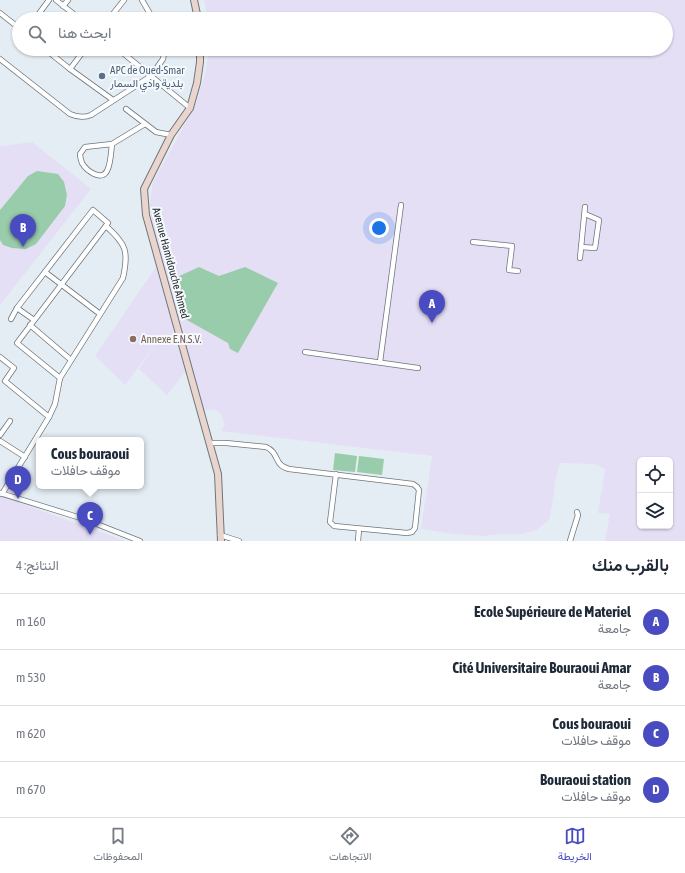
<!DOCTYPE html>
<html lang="ar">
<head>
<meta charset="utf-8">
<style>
	:root { --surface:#fff; --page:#f6f6f7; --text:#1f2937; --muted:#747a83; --line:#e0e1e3; --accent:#494bc1 }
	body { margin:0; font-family:"Asap Condensed",Vazirmatn,sans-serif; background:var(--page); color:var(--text); direction:rtl }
	.controls { position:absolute; right:12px; bottom:12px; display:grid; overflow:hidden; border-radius:6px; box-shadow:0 1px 3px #0004 }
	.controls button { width:36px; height:36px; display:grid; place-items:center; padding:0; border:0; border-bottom:1px solid var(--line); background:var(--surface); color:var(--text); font:20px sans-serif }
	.you { position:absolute; left:379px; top:228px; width:14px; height:14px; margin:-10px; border:3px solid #fff; border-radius:50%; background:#1a73e8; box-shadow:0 0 0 6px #1a73e833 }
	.badge { display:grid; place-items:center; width:26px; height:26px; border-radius:50%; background:var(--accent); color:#fff; font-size:13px; font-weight:700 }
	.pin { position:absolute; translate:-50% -33px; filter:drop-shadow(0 1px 2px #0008) }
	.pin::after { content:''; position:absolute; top:21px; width:14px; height:12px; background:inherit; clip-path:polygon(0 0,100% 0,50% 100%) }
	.popup { position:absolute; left:36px; top:437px; width:108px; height:52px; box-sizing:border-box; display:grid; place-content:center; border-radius:6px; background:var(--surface); filter:drop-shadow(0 1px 3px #0005); font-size:13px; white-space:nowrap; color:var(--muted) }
	.popup b { font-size:15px; color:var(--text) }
	.popup::after { content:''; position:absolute; left:50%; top:100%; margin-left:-8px; border:8px solid transparent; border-top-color:var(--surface) }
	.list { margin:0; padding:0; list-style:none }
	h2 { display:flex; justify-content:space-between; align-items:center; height:52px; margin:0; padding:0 16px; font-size:17px }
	h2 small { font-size:13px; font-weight:400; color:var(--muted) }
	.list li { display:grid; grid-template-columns:26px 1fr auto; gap:12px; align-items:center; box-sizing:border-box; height:56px; padding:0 16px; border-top:1px solid var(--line) }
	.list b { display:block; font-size:15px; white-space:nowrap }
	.list p { margin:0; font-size:13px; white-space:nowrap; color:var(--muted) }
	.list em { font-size:13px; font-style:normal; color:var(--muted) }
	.icon { flex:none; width:22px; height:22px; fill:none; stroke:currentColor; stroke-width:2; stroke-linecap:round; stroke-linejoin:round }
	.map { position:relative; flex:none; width:685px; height:541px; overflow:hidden; direction:ltr }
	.search { position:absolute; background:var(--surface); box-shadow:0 1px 3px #0004; left:12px; right:12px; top:12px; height:44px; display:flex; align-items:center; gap:10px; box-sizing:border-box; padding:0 14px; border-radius:22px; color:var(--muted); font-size:15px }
	.sheet { height:276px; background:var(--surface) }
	nav { display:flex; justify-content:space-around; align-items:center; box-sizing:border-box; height:56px; border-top:1px solid var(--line); background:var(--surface); font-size:11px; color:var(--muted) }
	nav a { display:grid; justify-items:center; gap:2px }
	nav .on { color:var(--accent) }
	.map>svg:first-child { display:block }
	.education { fill:#e4dff5; fill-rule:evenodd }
	.green { fill:#9ca }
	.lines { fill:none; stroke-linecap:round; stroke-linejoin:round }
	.minor-casing { stroke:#6e767b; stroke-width:6 }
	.secondary-casing { stroke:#6e767b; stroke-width:8 }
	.minor { stroke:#fff; stroke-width:4.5 }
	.secondary { stroke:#e9d5ce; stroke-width:6 }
	.service-dot { fill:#5c6f8a; stroke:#f5fafe; stroke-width:1.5 }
	.education-dot { fill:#8d6e63; stroke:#f5fafe; stroke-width:1.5 }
	.labels { text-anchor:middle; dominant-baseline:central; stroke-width:4; stroke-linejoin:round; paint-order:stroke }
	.service-label { font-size:11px; fill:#4e5e75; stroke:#f5fafe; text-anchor:start }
	.street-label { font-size:11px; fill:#26292b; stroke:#f5fafe }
	.education-label { font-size:11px; fill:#785e54; stroke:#f5fafe; text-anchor:start }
</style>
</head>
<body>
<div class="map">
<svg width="685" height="541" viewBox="0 0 685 541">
	<rect width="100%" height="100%" fill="#e5edf4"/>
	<g class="education">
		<path d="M 204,0 L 685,0 L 685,541 L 605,541 L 610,514 L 598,513 L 605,469 L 595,464 L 560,463 L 555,481 L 552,506 L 549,520 L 536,530 L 521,534 L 501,534 L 483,536 L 454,534 L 421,529 L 432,456 L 221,431 L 225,424 L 221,414 L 216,410 L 204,410 L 159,250 L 149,207 L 153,182 L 196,104 L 206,71 L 209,49 L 666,49 L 666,19 L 208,19 ZM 640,460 L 670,460 L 670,526 L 640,526 Z"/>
		<path d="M 32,142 L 91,189 L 0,305 L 0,146 Z"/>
		<path d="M 156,267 L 186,371 L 167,395 L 139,369 L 158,341 L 125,385 L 95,356 Z"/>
		<path d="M 0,495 L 69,521 L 126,541 L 0,541 Z"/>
	</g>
	<g class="green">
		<path d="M 37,171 L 58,174 L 64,182 L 67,195 L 65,206 L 36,244 L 26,249 L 12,248 L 3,245 L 0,240 L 0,210 L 28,176 Z"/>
		<path d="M 199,267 L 219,276 L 245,267 L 278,283 L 238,353 L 230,349 L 228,343 L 185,319 L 175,278 Z"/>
		<path d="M 335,453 L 357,456 L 355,472 L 333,470 Z"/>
		<path d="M 359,456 L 384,459 L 382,475 L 357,472 Z"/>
	</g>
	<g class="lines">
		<defs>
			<g id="minor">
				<path d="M 56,0 L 80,19"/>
				<path d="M 142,0 L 153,19"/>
				<path d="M 63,6 L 68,0"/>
				<path d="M 0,13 L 19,28"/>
				<path d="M 35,19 L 49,0"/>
				<path d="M 109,19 L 124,0"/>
				<path d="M 45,49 L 70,69 L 113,100"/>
				<path d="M 118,49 L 190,108"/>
				<path d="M 0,59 L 70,114 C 77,117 84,118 91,115 L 151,76 L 163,59 L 165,49"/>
				<path d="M 70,69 L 85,49"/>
				<path d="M 126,109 L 156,132 L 171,135"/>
				<path d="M 112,144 C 111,152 111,163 107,171 C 101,182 86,170 82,163 C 81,160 80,156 80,154 L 85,147 L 112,144 L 145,124"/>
				<path d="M 473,242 L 512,246 L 509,270 L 518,271"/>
				<path d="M 581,247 L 595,248 L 599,220 L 585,214"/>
				<path d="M 580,258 L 585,207"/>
				<path d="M 45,272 L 100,314"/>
				<path d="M 17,308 L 34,320"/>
				<path d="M 11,319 L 17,308 L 93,210 L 108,223 L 17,343 L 60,378"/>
				<path d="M 30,325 L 71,360"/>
				<path d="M 305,352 L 418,368"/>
				<path d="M 0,357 L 14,368 L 5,381 L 49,417"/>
				<path d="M 380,362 L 401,205"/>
				<path d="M 0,435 L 10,421"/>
				<path d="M 0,441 L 25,457"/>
				<path d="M 210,443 L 226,443 L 266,447 C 280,453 273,465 289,469 L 413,484 L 417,487 L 419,490 L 415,528 L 412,532 L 407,533 L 334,526 L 330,522 L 336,474"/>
				<path d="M 0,493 L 84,519 L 140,541"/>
				<path d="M 2,494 L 49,417 L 55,404 L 60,378 L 123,278 C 129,251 126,244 106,226"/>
				<path d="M 220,535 L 239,541"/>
				<path d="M 358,541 L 359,529"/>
				<path d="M 570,541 L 578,515 L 577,512"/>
			</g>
			<g id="secondary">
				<path d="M 194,0 L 198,19"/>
				<path d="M 200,49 L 200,62 L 197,83 L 190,108 L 171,135 L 144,189 L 146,215 L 218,474 L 221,541"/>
			</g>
		</defs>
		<use href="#minor" class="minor-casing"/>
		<use href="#secondary" class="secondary-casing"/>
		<use href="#minor" class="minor"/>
		<use href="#secondary" class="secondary"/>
	</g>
	<circle class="service-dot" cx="102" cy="76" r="4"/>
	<circle class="education-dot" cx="133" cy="339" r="4"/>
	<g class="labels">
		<g class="service-label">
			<text x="110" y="70">APC de Oued-Smar<tspan x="110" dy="13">بلدية وادي السمار</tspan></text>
		</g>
		<g class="street-label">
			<text transform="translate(171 263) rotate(75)">Avenue Hamidouche Ahmed</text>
		</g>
		<g class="education-label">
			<text x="141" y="339">Annexe E.N.S.V.</text>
		</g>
	</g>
</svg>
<div class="controls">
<button><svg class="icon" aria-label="locate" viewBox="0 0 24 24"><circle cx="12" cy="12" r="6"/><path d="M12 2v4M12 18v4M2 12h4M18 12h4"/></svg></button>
<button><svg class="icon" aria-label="layers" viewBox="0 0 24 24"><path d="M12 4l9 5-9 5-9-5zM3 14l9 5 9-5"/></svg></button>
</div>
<div class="you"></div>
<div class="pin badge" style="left:432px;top:323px">A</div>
<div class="pin badge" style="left:23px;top:247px">B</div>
<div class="pin badge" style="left:90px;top:535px">C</div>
<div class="popup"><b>Cous bouraoui</b>موقف حافلات</div>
<div class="pin badge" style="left:18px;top:499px">D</div>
<div class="search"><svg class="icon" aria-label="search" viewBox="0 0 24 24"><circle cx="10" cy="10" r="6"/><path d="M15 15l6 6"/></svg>ابحث هنا</div>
</div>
<section class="sheet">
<h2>بالقرب منك<small>النتائج: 4</small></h2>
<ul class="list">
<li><span class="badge">A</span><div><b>Ecole Supérieure de Materiel</b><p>جامعة</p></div><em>160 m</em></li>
<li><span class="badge">B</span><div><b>Cité Universitaire Bouraoui Amar</b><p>جامعة</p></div><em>530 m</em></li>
<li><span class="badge">C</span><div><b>Cous bouraoui</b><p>موقف حافلات</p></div><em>620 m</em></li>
<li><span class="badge">D</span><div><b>Bouraoui station</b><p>موقف حافلات</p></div><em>670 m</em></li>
</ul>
</section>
<nav>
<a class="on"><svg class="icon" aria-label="map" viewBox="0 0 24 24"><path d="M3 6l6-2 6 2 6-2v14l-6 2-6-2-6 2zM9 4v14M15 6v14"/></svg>الخريطة</a>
<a><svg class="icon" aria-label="directions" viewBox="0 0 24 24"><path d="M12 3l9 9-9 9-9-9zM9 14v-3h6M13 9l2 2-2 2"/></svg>الاتجاهات</a>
<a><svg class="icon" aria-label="saved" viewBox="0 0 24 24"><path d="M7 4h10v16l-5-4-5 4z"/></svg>المحفوظات</a>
</nav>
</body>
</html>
